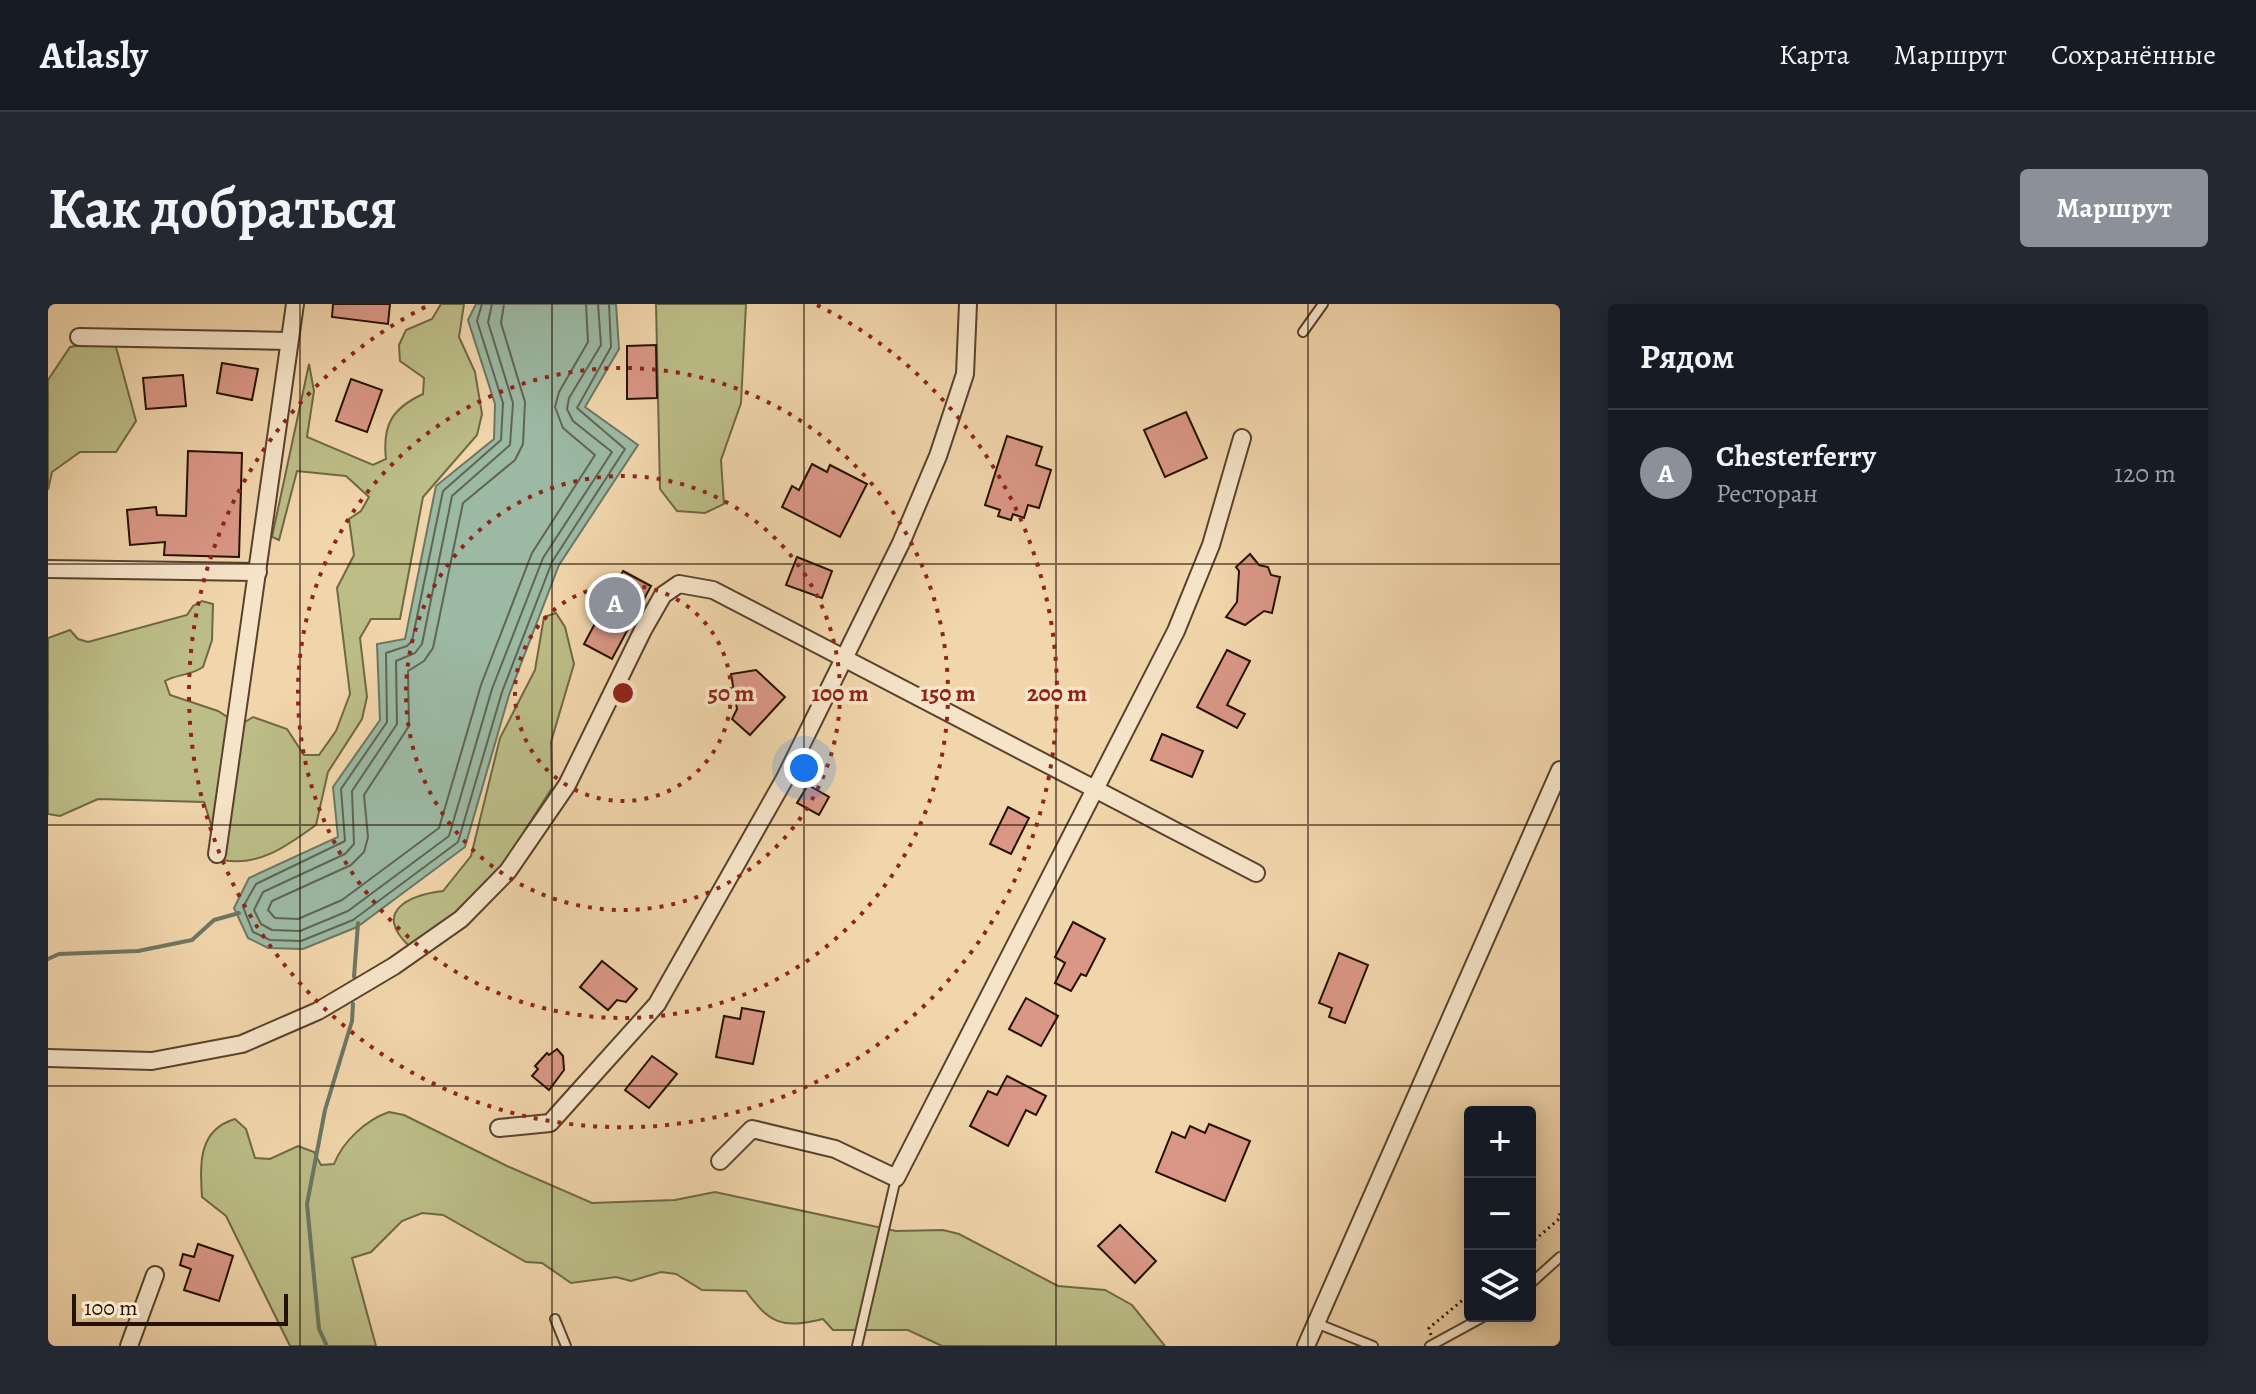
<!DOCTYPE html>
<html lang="ru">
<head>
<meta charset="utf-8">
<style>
	:root { --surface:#171b24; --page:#242831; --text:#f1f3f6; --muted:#9ea1a6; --line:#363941; --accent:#8c9099 }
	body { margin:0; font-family:Alegreya,serif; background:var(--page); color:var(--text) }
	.controls { position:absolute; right:24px; bottom:24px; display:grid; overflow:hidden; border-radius:8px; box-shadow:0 4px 20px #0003 }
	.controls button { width:72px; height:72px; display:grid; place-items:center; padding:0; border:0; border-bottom:2px solid var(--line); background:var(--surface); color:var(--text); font:40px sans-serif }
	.scale { position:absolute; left:24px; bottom:20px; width:216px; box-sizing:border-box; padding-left:8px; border:4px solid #251101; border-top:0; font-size:22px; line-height:28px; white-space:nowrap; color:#251101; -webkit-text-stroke:6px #f6e4c8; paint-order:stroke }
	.you { position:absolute; left:756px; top:464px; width:28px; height:28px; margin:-20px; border:6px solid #fff; border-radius:50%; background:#1a73e8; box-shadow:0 0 0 12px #1a73e833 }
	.badge { display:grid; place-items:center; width:52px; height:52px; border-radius:50%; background:var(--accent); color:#fff; font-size:26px; font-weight:700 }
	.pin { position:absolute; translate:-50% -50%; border:4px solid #fff; box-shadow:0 2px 8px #0006 }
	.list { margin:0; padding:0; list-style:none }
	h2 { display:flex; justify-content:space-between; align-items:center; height:104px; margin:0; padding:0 32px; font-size:34px }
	h2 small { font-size:26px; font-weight:400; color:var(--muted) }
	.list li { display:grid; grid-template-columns:52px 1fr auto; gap:24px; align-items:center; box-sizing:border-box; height:128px; padding:0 32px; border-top:2px solid var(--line) }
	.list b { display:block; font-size:30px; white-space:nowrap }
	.list p { margin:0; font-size:26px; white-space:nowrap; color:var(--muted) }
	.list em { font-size:26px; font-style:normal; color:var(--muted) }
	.icon { flex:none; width:44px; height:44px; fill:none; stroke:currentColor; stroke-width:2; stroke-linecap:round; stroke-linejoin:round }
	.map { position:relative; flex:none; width:1512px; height:1042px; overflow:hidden; border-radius:8px }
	header { display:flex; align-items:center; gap:48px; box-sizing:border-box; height:112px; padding:0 40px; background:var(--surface); border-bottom:2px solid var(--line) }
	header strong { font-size:38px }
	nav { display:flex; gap:44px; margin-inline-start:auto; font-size:28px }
	.intro { display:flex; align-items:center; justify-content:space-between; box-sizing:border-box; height:192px; padding:0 48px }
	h1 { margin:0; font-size:56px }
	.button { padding:20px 36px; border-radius:8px; background:var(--accent); color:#fff; font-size:28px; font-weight:700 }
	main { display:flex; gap:48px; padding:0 48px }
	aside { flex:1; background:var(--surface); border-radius:8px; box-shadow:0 4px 20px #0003 }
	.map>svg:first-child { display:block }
	.green { fill:#bcbd87; stroke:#706744; stroke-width:2 }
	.water { fill:#9cb9a4; stroke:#6c7663; stroke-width:2 }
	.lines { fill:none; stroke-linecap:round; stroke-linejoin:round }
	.shore { stroke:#606552; stroke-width:2 }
	.stream { stroke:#6c7663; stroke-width:4 }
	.building { fill:#da9786; stroke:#251101; stroke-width:2 }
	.lane-casing { stroke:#58422c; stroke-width:12 }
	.street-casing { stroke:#58422c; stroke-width:20 }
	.path { stroke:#251101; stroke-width:3; stroke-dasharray:2 4; stroke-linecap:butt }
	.lane { stroke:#f6e4c8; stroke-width:8 }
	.street { stroke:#f6e4c8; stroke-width:16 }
	.grid { fill:none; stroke:#251101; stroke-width:2; stroke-opacity:0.55 }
	.ring { fill:none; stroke:#8f2418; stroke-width:4; stroke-dasharray:4 8 }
	.centre { fill:#8f2418; stroke:#f6e4c8; stroke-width:4 }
	.ring-label { font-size:24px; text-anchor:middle; font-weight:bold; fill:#8f2418; stroke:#f6e4c8; stroke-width:7; stroke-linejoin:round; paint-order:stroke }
</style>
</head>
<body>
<header>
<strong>Atlasly</strong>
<nav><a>Карта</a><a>Маршрут</a><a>Сохранённые</a></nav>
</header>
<div class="intro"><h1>Как добраться</h1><a class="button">Маршрут</a></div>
<main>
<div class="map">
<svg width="1512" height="1042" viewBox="0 0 1512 1042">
	<rect width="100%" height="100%" fill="#f1d5ab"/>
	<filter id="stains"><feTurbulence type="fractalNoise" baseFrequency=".0025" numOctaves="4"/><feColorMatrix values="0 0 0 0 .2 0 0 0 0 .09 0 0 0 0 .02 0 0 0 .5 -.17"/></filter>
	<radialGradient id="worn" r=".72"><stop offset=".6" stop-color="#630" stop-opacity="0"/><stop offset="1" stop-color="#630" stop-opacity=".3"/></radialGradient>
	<g class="green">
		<path d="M 393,0 L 416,0 L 411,33 L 427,68 L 434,110 L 429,131 L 375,193 L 352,315 L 323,315 L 312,334 L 319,393 L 314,415 L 280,468 L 268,521 C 239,542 211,563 174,556 L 156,498 L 50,495 L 12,512 L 0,510 L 0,334 L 22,326 L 30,335 L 40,338 L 139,311 L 145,302 L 154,297 L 165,300 L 164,336 L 155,363 C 142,372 129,370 117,377 L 122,391 L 170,407 L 192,421 L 205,413 L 239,425 L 256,451 L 271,451 L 288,427 L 302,390 L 289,284 L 306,251 L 301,215 L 313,207 L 321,193 L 298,172 L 249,167 L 231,236 L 224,233 L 261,60 L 266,87 L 259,133 L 325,161 L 338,155 C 334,120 345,104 375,90 L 376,74 L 352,57 L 351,41 L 358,26 L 384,15 Z"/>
		<path d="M 608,0 L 698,0 L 693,99 L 673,156 L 676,200 L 657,209 L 629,207 L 612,185 Z"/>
		<path d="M 54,38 L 68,43 L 88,117 L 68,148 L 32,148 L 4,168 L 0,186 L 0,76 L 22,43 Z"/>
		<path d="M 508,309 L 517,323 L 526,360 L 503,438 L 504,484 L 443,579 L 386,631 L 361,642 C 324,607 362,591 395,587 L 423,552 L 452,434 L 487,366 L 496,313 Z"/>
		<path d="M 341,808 L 356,811 L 459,862 L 544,899 L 627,896 L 667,888 L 848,927 L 895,926 L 911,930 L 1010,982 L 1057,986 L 1084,1001 L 1117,1042 L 894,1042 L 860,1026 L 785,1026 L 775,1015 C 734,1025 722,1020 698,987 L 654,986 L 628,970 L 613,968 L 583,977 L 568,973 L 523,979 L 494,959 L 478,958 L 395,911 L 374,909 L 354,917 L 323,948 L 304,954 L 328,1042 L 242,1042 L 178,912 L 154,893 C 152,859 150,826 187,815 L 198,825 L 207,854 L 222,855 L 250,842 L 266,848 L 273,861 L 286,860 C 295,837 318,816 341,808 Z"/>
	</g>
	<path class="water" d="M 428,0 L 568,0 L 571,45 L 537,103 L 590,141 L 511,261 L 461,391 L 417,543 L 309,623 L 255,645 L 220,644 L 200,634 L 186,604 L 201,574 L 290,533 L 285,483 L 332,416 L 329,340 L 357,335 L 388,182 L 446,135 L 447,100 L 420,16 Z"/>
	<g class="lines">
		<g class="shore">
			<path d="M 434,0 L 429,17 L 455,99 L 453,136 L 395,187 L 364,337 L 359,342 L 338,349 L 339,418 L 293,485 L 297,537 L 208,580 L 195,603 L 205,628 L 222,636 L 253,637 L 305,616 L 410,538 L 454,388 L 504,258 L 577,145 L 529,104 L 563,43 L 561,0"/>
			<path d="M 444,0 L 440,18 L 465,99 L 462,141 L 404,192 L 374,340 L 367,349 L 348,357 L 349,420 L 304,487 L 306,540 L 297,550 L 215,588 L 206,606 L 213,620 L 224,626 L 252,627 L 300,607 L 401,532 L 444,385 L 495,254 L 564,148 L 525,117 L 519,105 L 521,94 L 553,41 L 550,0"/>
			<path d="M 456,0 L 453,19 L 477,98 L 475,140 L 467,156 L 415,199 L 385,344 L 376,357 L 360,367 L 361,422 L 316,491 L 320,533 L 316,548 L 303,561 L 224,597 L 220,606 L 227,614 L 250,615 L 294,596 L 391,524 L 433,381 L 484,249 L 547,151 L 515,124 L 507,103 L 511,88 L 540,38 L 538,0"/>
		</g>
		<g class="stream">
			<path d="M 0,655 L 11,650 L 90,647 L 144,636 L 166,616 L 191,609"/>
			<path d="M 306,673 L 310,619"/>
			<path d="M 279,1042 L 271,1025 L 259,900 L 277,806 L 304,717 L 305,700"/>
		</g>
	</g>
	<g class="building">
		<path d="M 285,0 L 342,0 L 340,20 L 284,13 Z"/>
		<path d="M 608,41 L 609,94 L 579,95 L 579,42 Z"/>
		<path d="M 174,59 L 210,65 L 204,96 L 169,89 Z"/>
		<path d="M 135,71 L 138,102 L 98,105 L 95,74 Z"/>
		<path d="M 303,75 L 334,86 L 319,128 L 288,117 Z"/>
		<path d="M 1138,108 L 1159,154 L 1117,173 L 1096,126 Z"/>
		<path d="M 959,132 L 994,143 L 988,161 L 1003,166 L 991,204 L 980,201 L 976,214 L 965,210 L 963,216 L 950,212 L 952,206 L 937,201 Z"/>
		<path d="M 140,147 L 194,149 L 191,253 L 116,251 L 117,238 L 82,241 L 79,206 L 108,203 L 109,211 L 138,212 Z"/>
		<path d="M 764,160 L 779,168 L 782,161 L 819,180 L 792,233 L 734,203 L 744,182 L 751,186 Z"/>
		<path d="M 1202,250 L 1211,261 L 1220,263 L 1223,271 L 1232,273 L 1224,309 L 1216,307 L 1197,321 L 1178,313 L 1189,298 L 1191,267 L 1188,263 Z"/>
		<path d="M 749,253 L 784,267 L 774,294 L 738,281 Z"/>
		<path d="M 575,267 L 603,282 L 564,355 L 536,340 Z"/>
		<path d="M 1179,346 L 1202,357 L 1179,401 L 1197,410 L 1189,424 L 1149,403 Z"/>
		<path d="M 708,366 L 737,393 L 702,431 L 684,415 L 689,405 L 683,370 Z"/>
		<path d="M 1114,430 L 1155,447 L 1144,473 L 1103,456 Z"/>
		<path d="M 760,481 L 781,493 L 771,511 L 749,499 Z"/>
		<path d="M 960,503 L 981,514 L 963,550 L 942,540 Z"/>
		<path d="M 1025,618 L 1057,635 L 1038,672 L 1033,670 L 1023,687 L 1007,679 L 1017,659 L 1007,653 Z"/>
		<path d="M 1291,649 L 1320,661 L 1297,719 L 1281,713 L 1284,704 L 1271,699 Z"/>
		<path d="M 554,657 L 589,685 L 578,698 L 569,696 L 560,706 L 532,683 Z"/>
		<path d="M 978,694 L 1010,712 L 993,742 L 961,725 Z"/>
		<path d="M 694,704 L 716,708 L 705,760 L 668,753 L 676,712 L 692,715 Z"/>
		<path d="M 509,745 L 515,752 L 516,766 L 501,786 L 484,772 L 490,765 L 487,762 L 499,749 L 501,751 Z"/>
		<path d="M 604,752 L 629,770 L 601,804 L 577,786 Z"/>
		<path d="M 959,772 L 998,792 L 988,811 L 978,806 L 960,842 L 922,822 L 940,787 L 949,791 Z"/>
		<path d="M 1161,820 L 1202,837 L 1177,897 L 1108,868 L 1124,828 L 1137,834 L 1142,822 L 1157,829 Z"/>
		<path d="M 1072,921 L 1108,957 L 1087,979 L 1050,942 Z"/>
		<path d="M 150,940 L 185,952 L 171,997 L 136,986 L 143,965 L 132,961 L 135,950 L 146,953 Z"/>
	</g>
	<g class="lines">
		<defs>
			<g id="lane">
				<path d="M 1255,28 L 1275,0"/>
				<path d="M 1482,980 L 1512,953"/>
				<path d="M 507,1015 L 518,1042"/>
				<path d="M 1268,1019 L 1325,1042"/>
				<path d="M 809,1042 L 848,874"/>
				<path d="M 1382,1042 L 1437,1012"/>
			</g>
			<g id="street">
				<path d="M 31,33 L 241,37"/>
				<path d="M 0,265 L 210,268"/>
				<path d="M 169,550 L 247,0"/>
				<path d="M 0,754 L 104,757 L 194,740 L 270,707 L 346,662 L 413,615 L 460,567 L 519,481 L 595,326 L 615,291 L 631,280 L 665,286 L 1208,569"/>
				<path d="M 451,824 L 502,819 L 609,700 L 736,476 L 853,239 L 890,152 L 917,70 L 920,0"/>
				<path d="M 672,857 L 704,825 L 787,845 L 848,874 L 1128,327 L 1163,241 L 1194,134"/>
				<path d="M 81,1042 L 107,971"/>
				<path d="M 1258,1042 L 1512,466"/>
			</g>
		</defs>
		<use href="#lane" class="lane-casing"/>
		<use href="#street" class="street-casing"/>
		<g class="path">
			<path d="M 1482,940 L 1511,915 L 1512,909"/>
			<path d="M 1419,1008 L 1421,992"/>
			<path d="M 1383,1031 L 1381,1024 L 1422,990"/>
		</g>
		<use href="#lane" class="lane"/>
		<use href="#street" class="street"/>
	</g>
	<path class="grid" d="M 252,0 L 252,1042M 504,0 L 504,1042M 756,0 L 756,1042M 1008,0 L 1008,1042M 1260,0 L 1260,1042M 0,260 L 1512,260M 0,521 L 1512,521M 0,782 L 1512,782"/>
	<g class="ring">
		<circle cx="575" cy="389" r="108"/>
		<circle cx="575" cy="389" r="217"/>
		<circle cx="575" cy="389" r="325"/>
		<path d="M769 1A434 434 0 1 1 381 1"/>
	</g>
	<circle cx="575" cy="389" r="12" class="centre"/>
	<g class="ring-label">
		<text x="683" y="397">50 m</text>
		<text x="792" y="397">100 m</text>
		<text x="900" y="397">150 m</text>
		<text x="1009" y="397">200 m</text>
	</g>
	<rect width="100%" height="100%" filter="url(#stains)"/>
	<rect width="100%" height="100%" fill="url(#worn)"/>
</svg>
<div class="controls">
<button>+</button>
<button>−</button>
<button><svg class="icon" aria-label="layers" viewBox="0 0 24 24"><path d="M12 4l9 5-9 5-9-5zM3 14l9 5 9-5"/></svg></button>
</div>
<div class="scale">100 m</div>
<div class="you"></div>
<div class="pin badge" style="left:567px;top:299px">A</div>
</div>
<aside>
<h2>Рядом<small></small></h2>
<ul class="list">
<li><span class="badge">A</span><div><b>Chesterferry</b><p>Ресторан</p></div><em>120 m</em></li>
</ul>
</aside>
</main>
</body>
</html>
